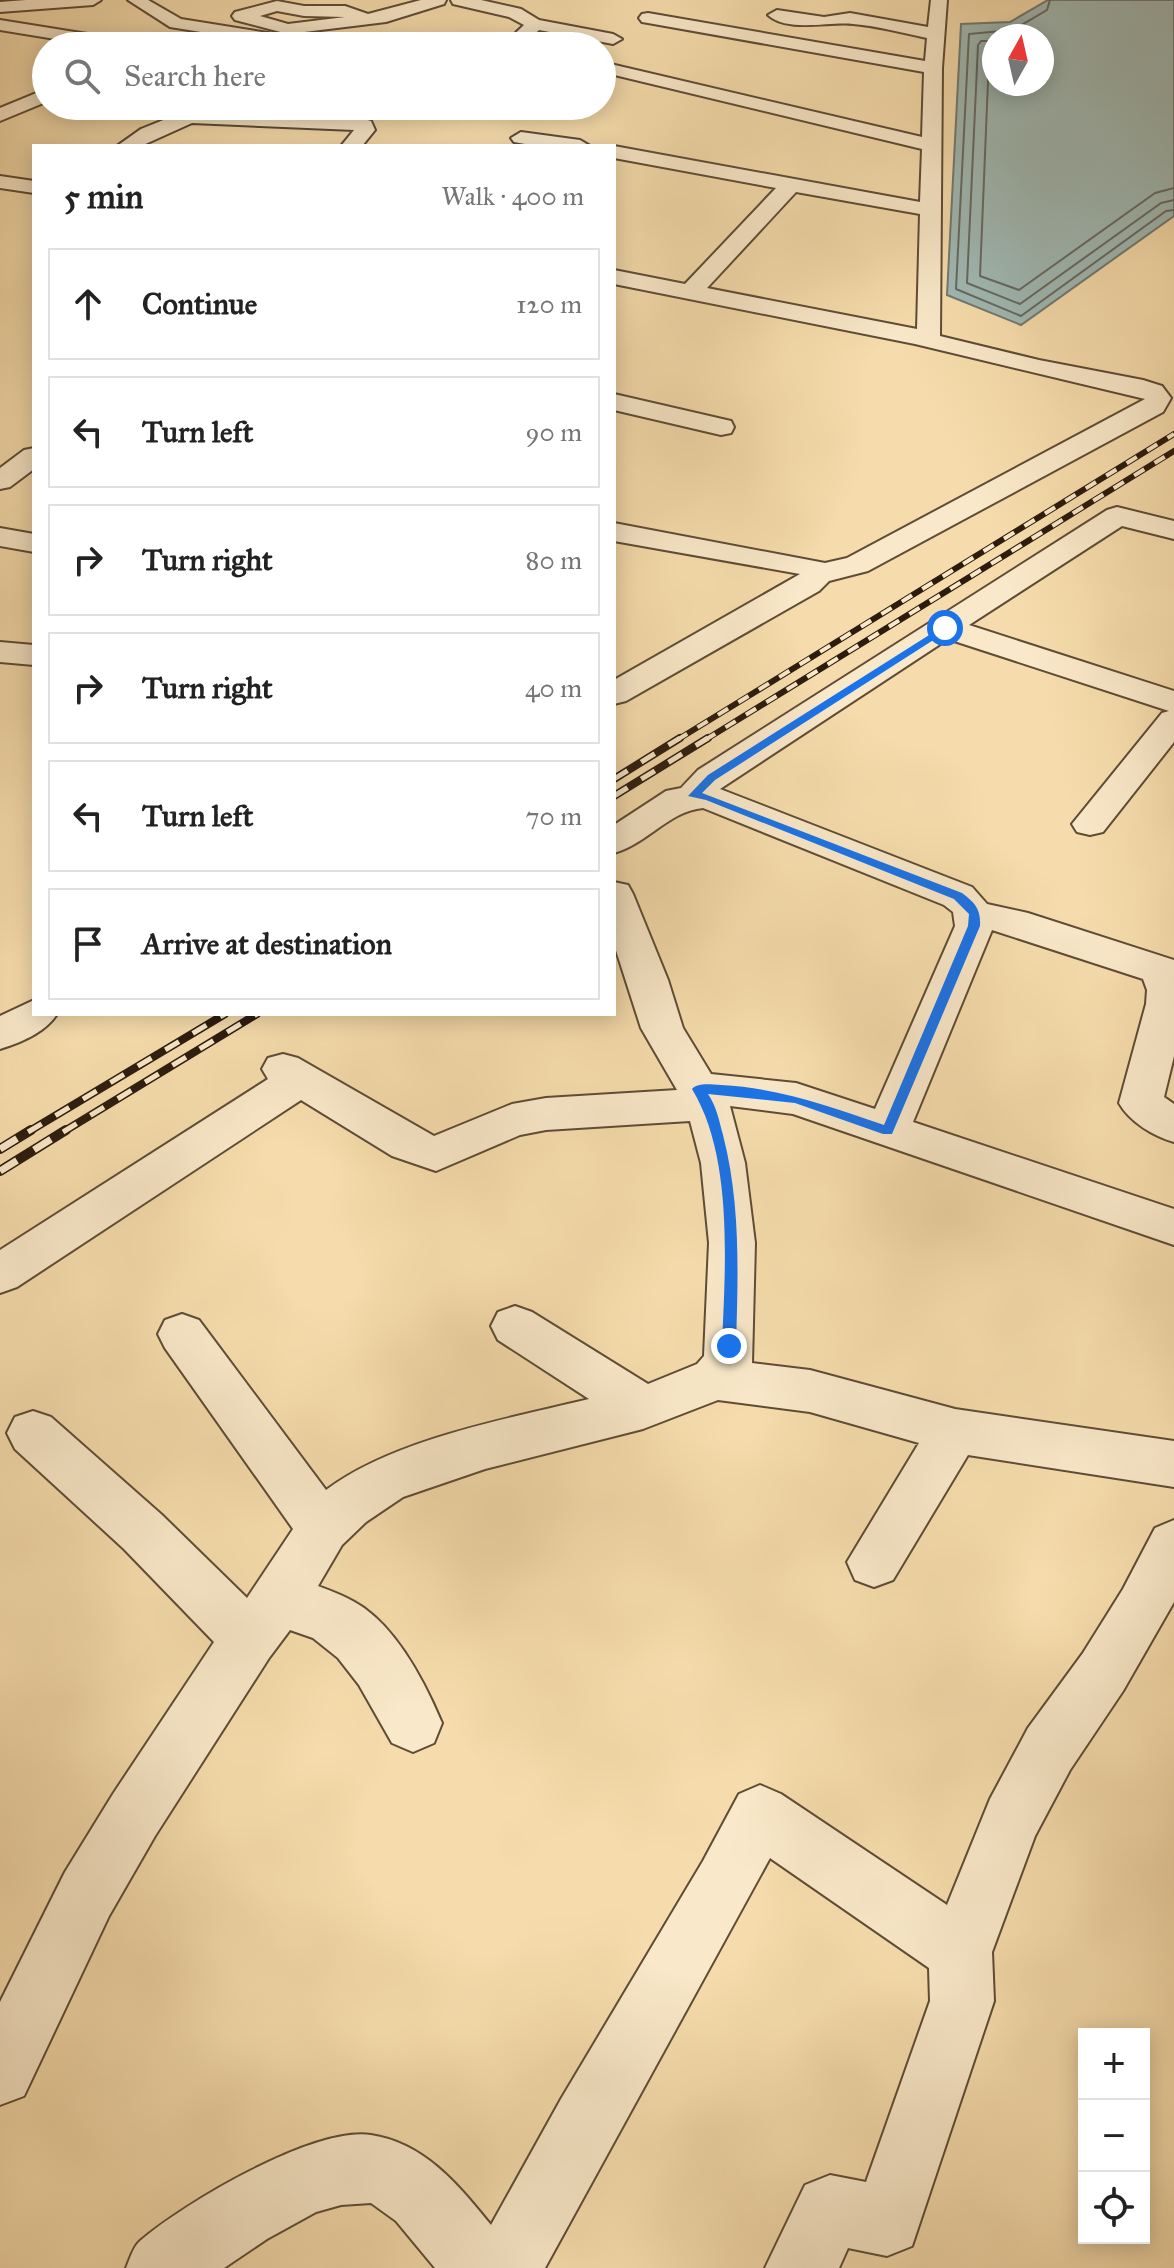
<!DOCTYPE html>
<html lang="en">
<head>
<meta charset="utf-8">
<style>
	:root { --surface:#fff; --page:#f6f6f6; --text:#222; --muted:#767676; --line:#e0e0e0 }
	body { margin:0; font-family:"IM FELL Great Primer",serif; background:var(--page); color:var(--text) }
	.controls { position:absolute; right:24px; bottom:24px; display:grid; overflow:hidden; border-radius:0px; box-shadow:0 4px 20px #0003 }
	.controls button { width:72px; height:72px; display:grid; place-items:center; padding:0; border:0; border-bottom:2px solid var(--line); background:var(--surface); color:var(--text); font:40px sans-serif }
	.compass { position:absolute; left:982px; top:24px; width:72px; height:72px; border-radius:50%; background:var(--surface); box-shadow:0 4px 20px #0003; rotate:8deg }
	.stop { position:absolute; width:24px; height:24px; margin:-18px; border:6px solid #1a73e8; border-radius:50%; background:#fff }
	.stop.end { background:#1a73e8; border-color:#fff; box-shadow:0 2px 8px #0008 }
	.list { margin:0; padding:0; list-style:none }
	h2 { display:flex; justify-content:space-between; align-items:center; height:104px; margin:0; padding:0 32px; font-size:34px }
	h2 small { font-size:26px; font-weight:400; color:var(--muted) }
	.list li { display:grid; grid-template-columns:52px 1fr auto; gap:24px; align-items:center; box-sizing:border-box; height:112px; margin:0 16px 16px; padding:0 16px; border:2px solid var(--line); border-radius:0px }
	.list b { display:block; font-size:30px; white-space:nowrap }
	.list em { font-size:26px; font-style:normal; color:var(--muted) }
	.icon { flex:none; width:44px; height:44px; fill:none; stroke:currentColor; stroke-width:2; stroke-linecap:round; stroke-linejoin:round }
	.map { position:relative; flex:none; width:1174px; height:2268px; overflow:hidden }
	.search { position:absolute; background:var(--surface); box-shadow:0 4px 20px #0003; left:32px; top:32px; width:584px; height:88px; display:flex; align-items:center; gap:20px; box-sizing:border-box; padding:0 28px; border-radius:44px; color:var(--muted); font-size:30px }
	.panel { position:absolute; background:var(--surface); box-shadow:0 4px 20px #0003; left:32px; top:144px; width:584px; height:872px; border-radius:0px }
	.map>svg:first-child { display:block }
	.water { fill:#a0b9b4; stroke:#727a72; stroke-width:2; fill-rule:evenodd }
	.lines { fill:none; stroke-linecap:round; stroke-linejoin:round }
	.shore { stroke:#666a62; stroke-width:2 }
	.minor-casing { stroke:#5e4c36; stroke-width:4 }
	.minor { fill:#f9e8c9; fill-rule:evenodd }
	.rail-far2-casing { stroke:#2c1c0f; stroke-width:6 }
	.rail-far1-casing { stroke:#2c1c0f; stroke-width:8 }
	.rail-casing { stroke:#2c1c0f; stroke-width:10 }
	.rail-far2 { stroke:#f9e8c9; stroke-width:4; stroke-dasharray:12; stroke-linecap:butt }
	.rail-far1 { stroke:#f9e8c9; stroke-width:5; stroke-dasharray:16; stroke-linecap:butt }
	.rail { stroke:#f9e8c9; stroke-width:7; stroke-dasharray:20; stroke-linecap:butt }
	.route { fill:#1a73e8 }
</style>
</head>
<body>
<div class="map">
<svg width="1174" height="2268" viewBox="0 0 1174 2268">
	<rect width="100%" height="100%" fill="#f6dcac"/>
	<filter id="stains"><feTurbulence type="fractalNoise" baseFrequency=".0025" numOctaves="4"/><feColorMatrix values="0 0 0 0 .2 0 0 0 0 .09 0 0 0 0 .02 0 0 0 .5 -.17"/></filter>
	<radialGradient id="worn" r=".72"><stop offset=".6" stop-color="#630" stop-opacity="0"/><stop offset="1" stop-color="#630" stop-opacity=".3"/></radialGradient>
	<path class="water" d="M 1048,0 L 1174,0 L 1174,216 L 1021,325 L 947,295 L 961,24 L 1010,22 ZM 994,36 L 1042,36 L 1042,84 L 994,84 Z"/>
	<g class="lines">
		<g class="shore">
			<path d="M 1050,0 L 1047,10 L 1013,30 L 969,34 L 956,289 L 1021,316 L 1166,211 L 1174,210"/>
			<path d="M 994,41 L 981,41 L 978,45 L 967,283 L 1020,304 L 1161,203 L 1174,200"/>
			<path d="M 994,53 L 989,57 L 980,276 L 1019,290 L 1155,193 L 1174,188"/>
		</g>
		<defs>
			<g id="minor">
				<path d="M 26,0 L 101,0 L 93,5 L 0,12 L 0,2 Z"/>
				<path d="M 128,0 L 148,0 L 181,19 L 274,34 L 283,39 L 274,44 L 170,27 Z"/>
				<path d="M 421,0 L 446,0 L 444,4 L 386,22 L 288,34 L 235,20 L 232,16 L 235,12 L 277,1 L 304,6 L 345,6 L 368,14 ZM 277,11 L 304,16 L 345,17 L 288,24 L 260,16 Z"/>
				<path d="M 451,0 L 481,0 L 521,9 L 539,20 L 613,34 L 622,39 L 613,44 L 539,30 L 522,46 L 502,46 L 524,25 L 509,17 L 453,4 Z"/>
				<path d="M 931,0 L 947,0 L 942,68 L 940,336 L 1039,360 L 1143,380 L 1162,386 L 1171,398 L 1163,412 L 868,571 L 829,581 L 819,591 L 626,701 L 614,704 L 614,680 L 800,574 L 614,541 L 614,523 L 825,563 L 847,558 L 1145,399 L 915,344 L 614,284 L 614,270 L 685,284 L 776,188 L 614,158 L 614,146 L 920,202 L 922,149 L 602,72 L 602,62 L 922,137 L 924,72 L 648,23 L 642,22 L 639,18 L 642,14 L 648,13 L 925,61 L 927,38 C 903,33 878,26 853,24 C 831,21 787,33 768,15 L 777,10 L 824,17 L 850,13 L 928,27 ZM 796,192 L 920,214 L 917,329 L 707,288 Z"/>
				<path d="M 0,20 L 131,41 L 140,46 L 98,46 L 0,30 Z"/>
				<path d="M 46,89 L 46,102 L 0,121 L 0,108 Z"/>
				<path d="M 198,106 L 223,106 L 216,112 L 364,119 L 371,121 L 375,130 L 362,146 L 341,146 L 354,130 L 192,123 L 141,146 L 117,146 L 141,129 Z"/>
				<path d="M 521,132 L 580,140 L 590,146 L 536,146 L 514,142 L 511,138 Z"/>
				<path d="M 0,176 L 34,181 L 34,193 L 0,188 Z"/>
				<path d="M 614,394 L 731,421 L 734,427 L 731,433 L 721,435 L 614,410 Z"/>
				<path d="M 34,448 L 34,469 L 10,487 L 0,489 L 0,468 L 24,450 Z"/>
				<path d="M 1117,507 L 1174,521 L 1174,539 L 1122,526 L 969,625 L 1174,691 L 1174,742 L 1103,832 L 1090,835 L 1077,832 L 1072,824 L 1162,713 L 1169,711 L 948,639 L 720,789 L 972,887 L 987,904 L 1028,913 L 1174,960 L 1174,1056 L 1164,1097 L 1174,1104 L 1174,1142 C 1153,1136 1130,1122 1119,1103 L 1146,1004 L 1147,990 L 1143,979 L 992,930 L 913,1122 L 1174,1209 L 1174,1245 L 793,1114 L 730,1106 L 745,1163 L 755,1243 L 752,1363 L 810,1370 L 955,1409 L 1174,1441 L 1174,1487 L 968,1455 L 893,1580 L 874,1587 L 855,1580 L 847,1562 L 919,1443 L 810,1412 L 718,1400 L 643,1429 L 485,1469 L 403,1497 L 366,1522 L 342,1545 L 318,1586 C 334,1592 350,1598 364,1608 C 400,1634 425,1683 442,1723 L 434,1743 L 413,1752 L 392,1743 L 359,1685 L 338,1658 L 313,1638 L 290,1630 L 269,1658 L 155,1836 L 109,1916 L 24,2096 L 0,2105 L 0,2002 L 65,1872 L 113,1794 L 214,1642 L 124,1549 L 15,1449 L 7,1433 L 15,1417 L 33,1411 L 51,1417 L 162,1515 L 247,1598 L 293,1529 L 165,1348 L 158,1334 L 165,1320 L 182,1314 L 199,1320 L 326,1490 C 394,1439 507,1419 589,1399 L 498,1340 L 491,1326 L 498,1312 L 515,1306 L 532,1312 L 648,1384 L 697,1364 L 704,1356 L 709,1243 L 701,1163 L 690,1121 L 546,1130 L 520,1135 L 436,1171 L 392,1156 L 301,1100 L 17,1287 L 0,1293 L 0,1250 L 268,1079 L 262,1069 L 268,1058 L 283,1054 L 298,1058 L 434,1136 L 512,1104 L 546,1098 L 677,1090 L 641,1028 L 614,944 L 614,882 L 628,885 L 633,894 L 668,980 L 683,1028 L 711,1074 L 796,1083 L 875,1109 L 955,926 L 953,912 L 944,905 L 703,808 C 669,811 647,844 614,853 L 614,825 L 666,791 L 681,788 L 698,770 L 1107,510 Z"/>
				<path d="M 0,528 L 34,534 L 34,552 L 0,546 Z"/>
				<path d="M 0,642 L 34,645 L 34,665 L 0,662 Z"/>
				<path d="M 34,1000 L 34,1014 L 57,1014 C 46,1032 20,1043 0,1049 L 0,1016 Z"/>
				<path d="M 1174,1520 L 1174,1602 L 1123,1691 L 1070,1770 L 1035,1836 L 992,1952 L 994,2001 L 912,2246 L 887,2256 L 848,2248 L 839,2268 L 765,2268 L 805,2185 L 830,2175 L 866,2182 L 930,2001 L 929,1968 L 770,1858 L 545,2268 L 435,2268 L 396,2221 L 371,2203 L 341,2205 L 316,2212 L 267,2239 L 224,2268 L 126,2268 C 130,2259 133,2247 140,2241 C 183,2204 314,2126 371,2135 C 425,2143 459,2186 491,2225 L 561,2099 L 703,1861 L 739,1794 L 760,1785 L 781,1794 L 947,1905 L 990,1799 L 1028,1728 L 1083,1653 L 1123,1589 L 1155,1528 Z"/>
			</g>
		</defs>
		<use href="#minor" class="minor-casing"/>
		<use href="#minor" class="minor"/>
		<defs>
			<g id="rail-far2">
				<path d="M 677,740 L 1174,434"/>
				<path d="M 705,740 L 1174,451"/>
			</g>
			<g id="rail-far1">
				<path d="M 614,779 L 680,738"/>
				<path d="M 614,796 L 708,738"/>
				<path d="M 28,1132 L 225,1014"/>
				<path d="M 63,1132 L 257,1014"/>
			</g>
			<g id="rail">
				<path d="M 0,1149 L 31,1130"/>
				<path d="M 0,1171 L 66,1130"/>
			</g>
		</defs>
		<use href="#rail-far2" class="rail-far2-casing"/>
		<use href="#rail-far1" class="rail-far1-casing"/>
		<use href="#rail" class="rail-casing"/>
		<use href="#rail-far2" class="rail-far2"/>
		<use href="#rail-far1" class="rail-far1"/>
		<use href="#rail" class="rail"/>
	</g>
	<path class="route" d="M 945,625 L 949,630 L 715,780 L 702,793 L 962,893 C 975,903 981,909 980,926 L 892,1134 L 883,1134 L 795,1103 L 708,1094 C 717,1107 719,1121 723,1135 C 741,1205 738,1275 736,1346 L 729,1352 L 722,1346 C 725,1268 734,1158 692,1089 C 699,1082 711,1085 721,1085 C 779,1088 829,1106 884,1125 L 968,926 L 969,914 L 954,899 L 706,800 L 688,796 L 708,775 Z"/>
	<rect width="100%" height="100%" filter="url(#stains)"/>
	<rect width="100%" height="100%" fill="url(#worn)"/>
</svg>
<div class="controls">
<button>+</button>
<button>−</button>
<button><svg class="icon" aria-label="locate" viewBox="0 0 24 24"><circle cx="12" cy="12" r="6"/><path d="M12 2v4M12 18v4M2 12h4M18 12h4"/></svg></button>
</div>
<svg class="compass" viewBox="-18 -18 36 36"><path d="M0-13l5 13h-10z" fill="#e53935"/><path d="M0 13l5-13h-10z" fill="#767676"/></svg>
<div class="stop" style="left:945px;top:628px"></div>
<div class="stop end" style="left:729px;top:1346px"></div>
<div class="search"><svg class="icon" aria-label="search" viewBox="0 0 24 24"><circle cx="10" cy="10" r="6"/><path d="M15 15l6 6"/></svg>Search here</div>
<section class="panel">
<h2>5 min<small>Walk · 400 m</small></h2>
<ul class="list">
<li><svg class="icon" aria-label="ahead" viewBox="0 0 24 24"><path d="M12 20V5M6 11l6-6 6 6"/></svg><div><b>Continue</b></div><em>120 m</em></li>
<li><svg class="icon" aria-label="left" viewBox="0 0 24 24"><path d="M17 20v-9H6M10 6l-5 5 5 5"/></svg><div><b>Turn left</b></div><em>90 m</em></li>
<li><svg class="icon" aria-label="right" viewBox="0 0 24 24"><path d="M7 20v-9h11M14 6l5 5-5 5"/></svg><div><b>Turn right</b></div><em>80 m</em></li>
<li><svg class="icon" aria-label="right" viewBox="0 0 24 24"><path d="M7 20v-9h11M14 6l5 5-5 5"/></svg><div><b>Turn right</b></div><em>40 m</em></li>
<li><svg class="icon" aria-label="left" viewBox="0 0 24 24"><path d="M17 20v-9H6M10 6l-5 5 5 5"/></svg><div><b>Turn left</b></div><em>70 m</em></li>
<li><svg class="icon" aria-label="arrive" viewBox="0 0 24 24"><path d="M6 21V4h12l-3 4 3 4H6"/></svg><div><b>Arrive at destination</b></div></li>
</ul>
</section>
</div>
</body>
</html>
